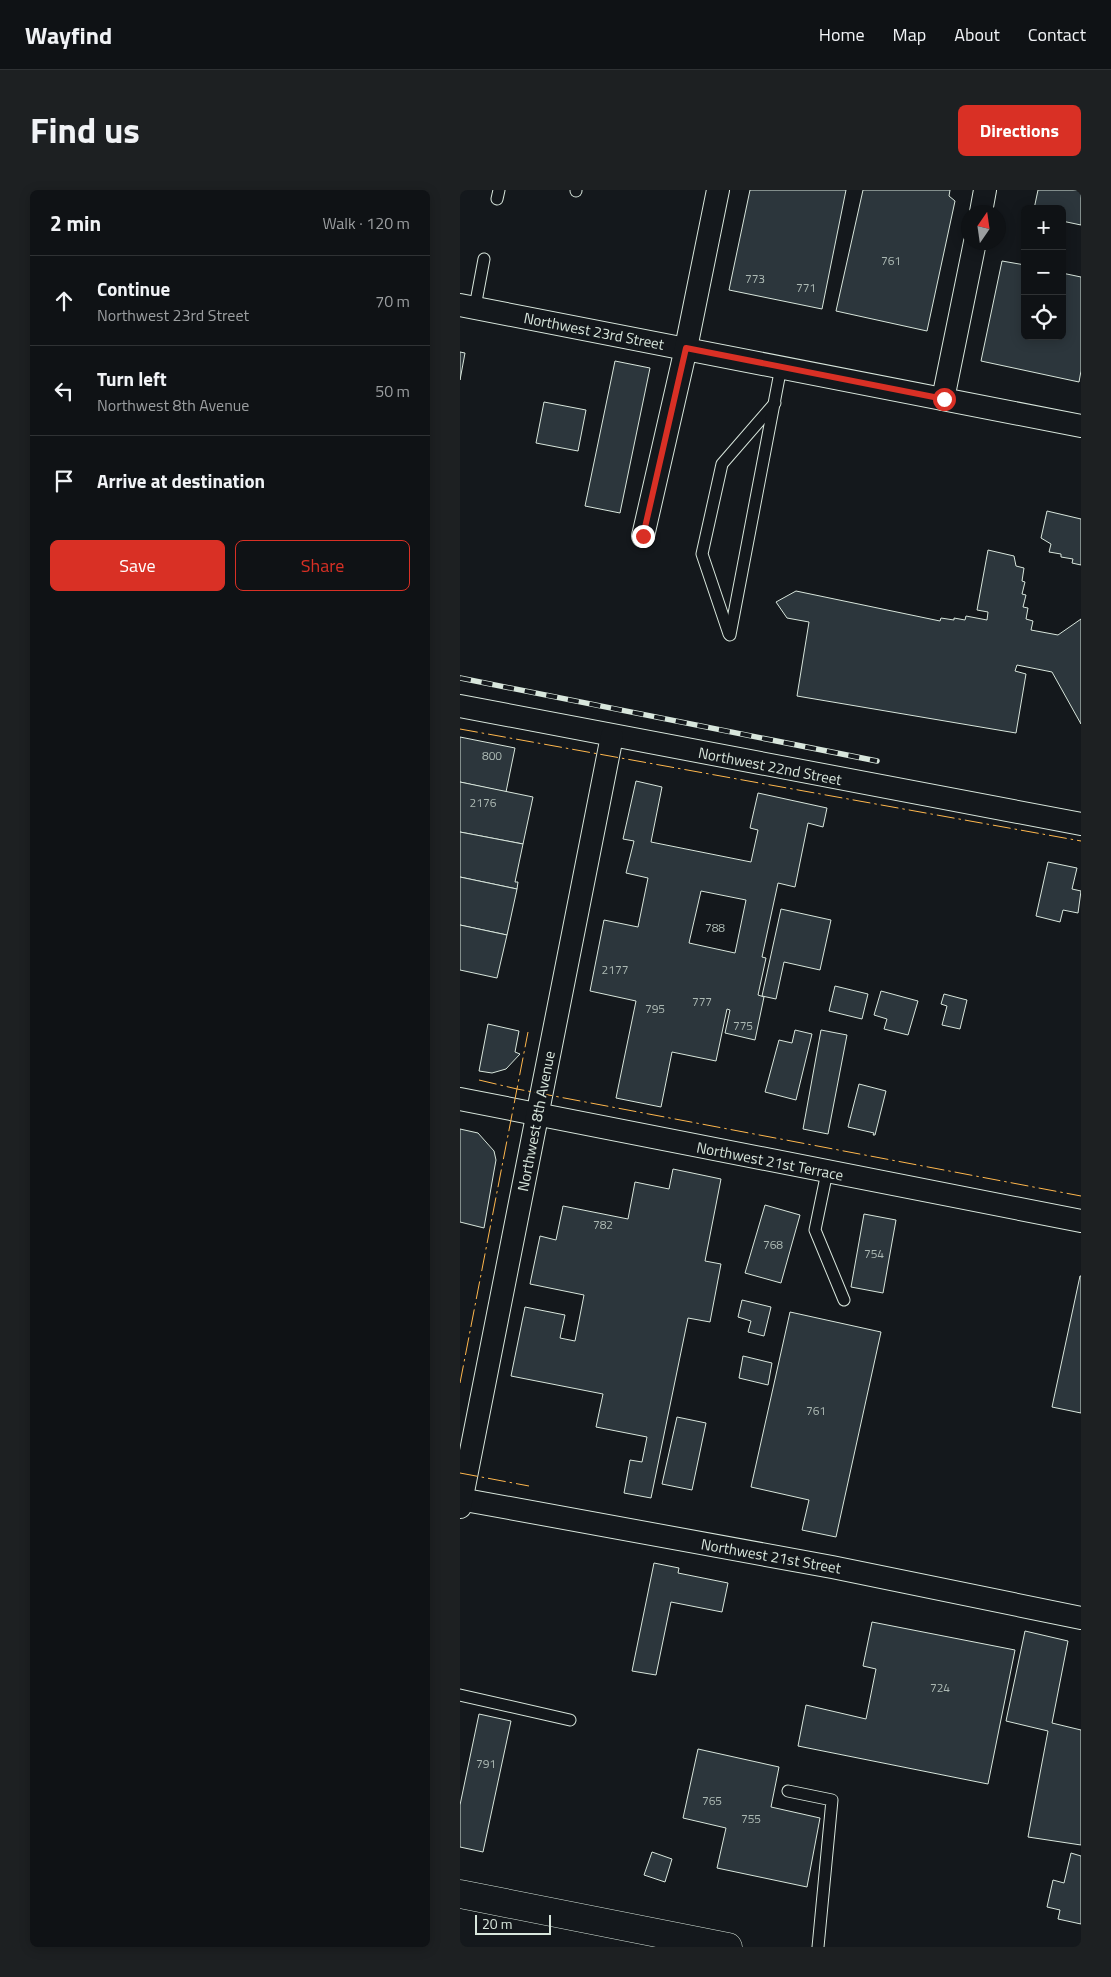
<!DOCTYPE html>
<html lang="en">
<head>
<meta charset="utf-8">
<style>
	:root { --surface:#0f1215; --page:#1d2022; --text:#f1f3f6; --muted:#9b9ea0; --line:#2f3234; --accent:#d93025 }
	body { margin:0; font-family:"Titillium Web",sans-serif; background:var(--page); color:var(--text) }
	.controls { position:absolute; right:15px; top:15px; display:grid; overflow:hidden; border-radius:8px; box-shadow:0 2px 12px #0003 }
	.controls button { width:45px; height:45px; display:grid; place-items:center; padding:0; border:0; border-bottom:1px solid var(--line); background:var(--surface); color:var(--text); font:25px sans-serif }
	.compass { position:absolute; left:501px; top:15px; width:45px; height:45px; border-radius:50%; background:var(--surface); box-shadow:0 2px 12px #0003; rotate:13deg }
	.scale { position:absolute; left:15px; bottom:12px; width:76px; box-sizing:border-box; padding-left:5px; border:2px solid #d8e6dc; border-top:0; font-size:14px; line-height:18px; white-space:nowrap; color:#d8e6dc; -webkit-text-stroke:4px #14181c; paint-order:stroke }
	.stop { position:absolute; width:15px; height:15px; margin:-11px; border:4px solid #d93025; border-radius:50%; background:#fff }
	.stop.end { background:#d93025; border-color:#fff; box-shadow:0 1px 5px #0008 }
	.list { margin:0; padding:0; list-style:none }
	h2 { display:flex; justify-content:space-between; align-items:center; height:65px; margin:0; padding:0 20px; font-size:21px }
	h2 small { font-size:16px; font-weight:400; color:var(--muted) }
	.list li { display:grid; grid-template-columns:32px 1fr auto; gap:15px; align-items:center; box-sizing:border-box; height:90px; padding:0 20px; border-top:1px solid var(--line) }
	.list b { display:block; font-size:19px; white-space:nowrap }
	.list p { margin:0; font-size:16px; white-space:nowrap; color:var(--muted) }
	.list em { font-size:16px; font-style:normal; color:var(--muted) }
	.actions { display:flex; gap:10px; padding:15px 20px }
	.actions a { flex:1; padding:11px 0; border:1px solid var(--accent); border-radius:8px; text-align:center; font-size:18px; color:var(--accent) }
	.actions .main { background:var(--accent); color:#fff }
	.icon { flex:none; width:28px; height:28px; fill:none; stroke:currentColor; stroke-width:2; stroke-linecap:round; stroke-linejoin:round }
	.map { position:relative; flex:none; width:621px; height:1757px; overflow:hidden; border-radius:8px }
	header { display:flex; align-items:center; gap:30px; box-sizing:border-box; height:70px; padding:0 25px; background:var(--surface); border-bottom:1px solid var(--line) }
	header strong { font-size:24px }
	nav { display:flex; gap:28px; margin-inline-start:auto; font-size:18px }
	.intro { display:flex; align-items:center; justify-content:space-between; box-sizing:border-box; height:120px; padding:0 30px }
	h1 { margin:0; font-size:35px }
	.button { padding:12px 22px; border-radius:8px; background:var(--accent); color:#fff; font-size:18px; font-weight:700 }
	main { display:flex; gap:30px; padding:0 30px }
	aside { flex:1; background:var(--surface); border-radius:8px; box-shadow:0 2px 12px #0003 }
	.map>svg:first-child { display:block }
	.building { fill:#2c363c; stroke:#d8e6dc; fill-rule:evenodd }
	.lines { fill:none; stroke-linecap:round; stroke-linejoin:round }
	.service-casing { stroke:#d8e6dc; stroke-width:13 }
	.minor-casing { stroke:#d8e6dc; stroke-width:24 }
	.secondary-casing { stroke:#d8e6dc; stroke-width:29 }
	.service { stroke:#14181c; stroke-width:11 }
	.minor { stroke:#14181c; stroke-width:22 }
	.secondary { stroke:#14181c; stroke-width:28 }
	.rail-casing { stroke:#d8e6dc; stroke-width:5.5 }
	.rail { stroke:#14181c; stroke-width:4; stroke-dasharray:11; stroke-linecap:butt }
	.power { stroke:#ffb74d; stroke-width:1; stroke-dasharray:18 4 2.5 4; stroke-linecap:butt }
	.route { stroke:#d93025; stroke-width:6 }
	.labels { text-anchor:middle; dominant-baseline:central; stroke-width:4; stroke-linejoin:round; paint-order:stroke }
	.number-label { font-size:12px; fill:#adbab4 }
	.street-label { font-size:15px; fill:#d8e6dc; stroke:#14181c }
</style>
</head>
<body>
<header>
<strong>Wayfind</strong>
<nav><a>Home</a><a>Map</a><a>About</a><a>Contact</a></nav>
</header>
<div class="intro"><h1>Find us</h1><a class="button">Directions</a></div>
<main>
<aside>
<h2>2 min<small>Walk · 120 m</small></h2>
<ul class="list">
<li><svg class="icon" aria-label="ahead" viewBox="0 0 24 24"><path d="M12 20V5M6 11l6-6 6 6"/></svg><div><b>Continue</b><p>Northwest 23rd Street</p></div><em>70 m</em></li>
<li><svg class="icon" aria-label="left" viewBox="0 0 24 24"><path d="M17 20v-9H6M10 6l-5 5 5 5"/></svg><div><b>Turn left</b><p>Northwest 8th Avenue</p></div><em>50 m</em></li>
<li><svg class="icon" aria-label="arrive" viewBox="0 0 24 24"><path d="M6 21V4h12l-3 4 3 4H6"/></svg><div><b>Arrive at destination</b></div></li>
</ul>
<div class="actions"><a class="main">Save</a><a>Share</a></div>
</aside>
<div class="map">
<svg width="621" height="1757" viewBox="0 0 621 1757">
	<rect width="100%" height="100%" fill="#14181c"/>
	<g class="building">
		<path d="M 290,0 L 386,0 L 362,119 L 269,100 Z"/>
		<path d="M 403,0 L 490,0 L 489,6 L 495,11 L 467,141 L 376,121 Z"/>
		<path d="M 578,0 L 621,0 L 621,35 L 602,31 L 602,19 L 574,19 Z"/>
		<path d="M 542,71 L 565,75 L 565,146 L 602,146 L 602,83 L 621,87 L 621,181 L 619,192 L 521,171 Z"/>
		<path d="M 0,162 L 5,163 L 0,190 Z"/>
		<path d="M 155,171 L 190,178 L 160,323 L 125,316 Z"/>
		<path d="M 84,212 L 126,220 L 118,261 L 76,253 Z"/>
		<path d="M 587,321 L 621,329 L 621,375 L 612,373 L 613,369 L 601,367 L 601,364 L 589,362 L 591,354 L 581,348 Z"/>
		<path d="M 528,360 L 554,366 L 556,376 L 564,378 L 562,391 L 565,392 L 562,404 L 566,405 L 563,417 L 568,418 L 566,429 L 573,431 L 571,440 L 598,445 L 621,429 L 621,534 L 592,482 L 557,475 L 555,481 L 566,484 L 556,543 L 337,506 L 349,432 L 327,428 L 316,412 L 336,401 L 480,431 L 481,428 L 494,430 L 494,428 L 505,430 L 506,426 L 527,430 L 528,422 L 517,420 Z"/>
		<path d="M 0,547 L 55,558 L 46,602 L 0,592 Z"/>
		<path d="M 176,591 L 202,597 L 191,652 L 291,672 L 298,640 L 290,638 L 298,603 L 367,618 L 363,637 L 348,633 L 335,697 L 318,693 L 302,767 L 306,768 L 298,805 L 304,807 L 295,850 L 265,843 L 270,820 L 267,819 L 256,871 L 212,862 L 201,917 L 156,908 L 176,811 L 130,801 L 144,730 L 178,737 L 188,688 L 166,683 L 174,651 L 163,649 ZM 241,701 L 286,710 L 275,763 L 229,753 Z"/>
		<path d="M 0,592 L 73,607 L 63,654 L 0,642 Z"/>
		<path d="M 0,642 L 63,654 L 55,692 L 58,692 L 57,699 L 0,687 Z"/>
		<path d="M 588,672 L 617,678 L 612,699 L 621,701 L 618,723 L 603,720 L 600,732 L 576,726 Z"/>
		<path d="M 0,687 L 57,699 L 47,745 L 0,735 Z"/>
		<path d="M 321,719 L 371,730 L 360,780 L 324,772 L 316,809 L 302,806 Z"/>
		<path d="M 0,735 L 47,745 L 37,788 L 0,780 Z"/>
		<path d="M 375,796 L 408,804 L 402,829 L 369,821 Z"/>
		<path d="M 421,801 L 458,811 L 448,845 L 424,839 L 427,829 L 414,825 Z"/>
		<path d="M 484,804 L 507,810 L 500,839 L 482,835 L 487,816 L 481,814 Z"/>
		<path d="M 28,834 L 59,841 L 55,862 L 60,864 L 46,879 L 32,883 L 19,881 Z"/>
		<path d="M 335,840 L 352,844 L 336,910 L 305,902 L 319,850 L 332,853 Z"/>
		<path d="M 361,840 L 387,845 L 368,944 L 343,939 Z"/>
		<path d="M 399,894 L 426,901 L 415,945 L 413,945 L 414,943 L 388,937 Z"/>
		<path d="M 0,939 L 18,943 L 34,961 L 36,970 L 34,981 L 24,1038 L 0,1032 Z"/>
		<path d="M 213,979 L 261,989 L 245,1071 L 261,1074 L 250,1132 L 228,1128 L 191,1308 L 164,1303 L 170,1270 L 182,1272 L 187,1247 L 136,1237 L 143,1204 L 51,1186 L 65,1117 L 105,1125 L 100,1148 L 115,1151 L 124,1105 L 70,1094 L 80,1046 L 96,1050 L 103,1016 L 168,1029 L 175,992 L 209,999 Z"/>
		<path d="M 305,1015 L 340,1025 L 321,1093 L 285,1083 Z"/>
		<path d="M 404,1024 L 436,1030 L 423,1103 L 391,1097 Z"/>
		<path d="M 620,1086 L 621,1086 L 621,1223 L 592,1217 Z"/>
		<path d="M 282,1110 L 311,1117 L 304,1146 L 288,1142 L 291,1131 L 278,1127 Z"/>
		<path d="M 330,1122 L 421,1142 L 376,1347 L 342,1340 L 349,1310 L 291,1297 Z"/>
		<path d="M 283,1166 L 312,1173 L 308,1195 L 279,1188 Z"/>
		<path d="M 217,1227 L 246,1233 L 232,1300 L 202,1294 Z"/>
		<path d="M 194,1373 L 219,1378 L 218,1383 L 268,1393 L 262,1422 L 211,1412 L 196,1485 L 172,1481 Z"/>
		<path d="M 412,1432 L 555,1460 L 528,1594 L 338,1556 L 346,1515 L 406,1529 L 416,1479 L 403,1476 Z"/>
		<path d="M 565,1441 L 608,1451 L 592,1533 L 621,1540 L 621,1655 L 568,1647 L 588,1541 L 546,1531 Z"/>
		<path d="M 19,1524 L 51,1531 L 23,1662 L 0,1657 L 0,1615 Z"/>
		<path d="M 238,1559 L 319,1577 L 311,1617 L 360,1628 L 347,1697 L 257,1678 L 266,1638 L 223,1628 Z"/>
		<path d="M 192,1662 L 212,1669 L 205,1692 L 184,1685 Z"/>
		<path d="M 611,1663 L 621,1666 L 621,1734 L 598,1729 L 600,1720 L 587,1717 L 593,1690 L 604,1693 Z"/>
	</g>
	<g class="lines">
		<defs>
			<g id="service">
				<path d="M 116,1 L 116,0"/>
				<path d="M 37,9 L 39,0"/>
				<path d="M 15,117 L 24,69"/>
				<path d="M 269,444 L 242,364 L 262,274 L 315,213"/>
				<path d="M 270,445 L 321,177"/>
				<path d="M 367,982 L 355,1040 L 384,1110"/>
				<path d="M 0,1505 L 110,1530"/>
				<path d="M 328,1601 L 372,1610 L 358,1757"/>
			</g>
			<g id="minor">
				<path d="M 521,22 L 525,0"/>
				<path d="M 0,115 L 621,236"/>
				<path d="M 483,209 L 515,52"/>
				<path d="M 183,346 L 226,158 L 258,0"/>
				<path d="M 0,516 L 621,634"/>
				<path d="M 0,909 L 621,1031"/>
				<path d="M 0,1309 L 372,1377 L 621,1428"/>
				<path d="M 0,1317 L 152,546"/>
			</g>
			<path id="secondary" d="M 0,1704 L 268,1757"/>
		</defs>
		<use href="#service" class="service-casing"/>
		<use href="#minor" class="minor-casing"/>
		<use href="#secondary" class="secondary-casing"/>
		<use href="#service" class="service"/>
		<use href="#minor" class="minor"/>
		<use href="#secondary" class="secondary"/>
		<defs>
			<path id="rail" d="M 0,488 L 417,571"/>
		</defs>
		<use href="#rail" class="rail-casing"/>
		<use href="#rail" class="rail"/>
		<g class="power">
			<path d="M 0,539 L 621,651"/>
			<path d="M 19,890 L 57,899 L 621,1006"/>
			<path d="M 0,1193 L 68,842"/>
			<path d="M 0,1283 L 69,1296"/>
		</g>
	</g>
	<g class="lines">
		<path class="route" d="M 183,346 L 226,158 L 484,209"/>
	</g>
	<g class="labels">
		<g class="number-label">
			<text x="431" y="70">761</text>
			<text x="295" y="88">773</text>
			<text x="346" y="97">771</text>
			<text x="32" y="565">800</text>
			<text x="23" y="612">2176</text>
			<text x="255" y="737">788</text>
			<text x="155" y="779">2177</text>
			<text x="242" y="811">777</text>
			<text x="195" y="818">795</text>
			<text x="283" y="835">775</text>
			<text x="143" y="1034">782</text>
			<text x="313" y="1054">768</text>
			<text x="414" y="1063">754</text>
			<text x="356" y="1220">761</text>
			<text x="480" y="1497">724</text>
			<text x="26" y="1573">791</text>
			<text x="252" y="1610">765</text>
			<text x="291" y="1628">755</text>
		</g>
		<g class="street-label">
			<text transform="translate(134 141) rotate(11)">Northwest 23rd Street</text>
			<text transform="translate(310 576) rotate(11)">Northwest 22nd Street</text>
			<text transform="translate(76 931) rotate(-79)">Northwest 8th Avenue</text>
			<text transform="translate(310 971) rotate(11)">Northwest 21st Terrace</text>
			<text transform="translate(311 1366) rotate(10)">Northwest 21st Street</text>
		</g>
	</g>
</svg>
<div class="controls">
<button>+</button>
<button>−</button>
<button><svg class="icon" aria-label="locate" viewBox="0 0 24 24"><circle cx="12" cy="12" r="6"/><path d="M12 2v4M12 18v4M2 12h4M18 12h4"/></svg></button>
</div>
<svg class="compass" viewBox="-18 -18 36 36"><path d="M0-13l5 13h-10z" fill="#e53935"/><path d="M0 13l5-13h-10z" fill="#9b9ea0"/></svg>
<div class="scale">20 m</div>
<div class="stop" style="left:484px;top:209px"></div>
<div class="stop end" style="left:183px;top:346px"></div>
</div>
</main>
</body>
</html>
